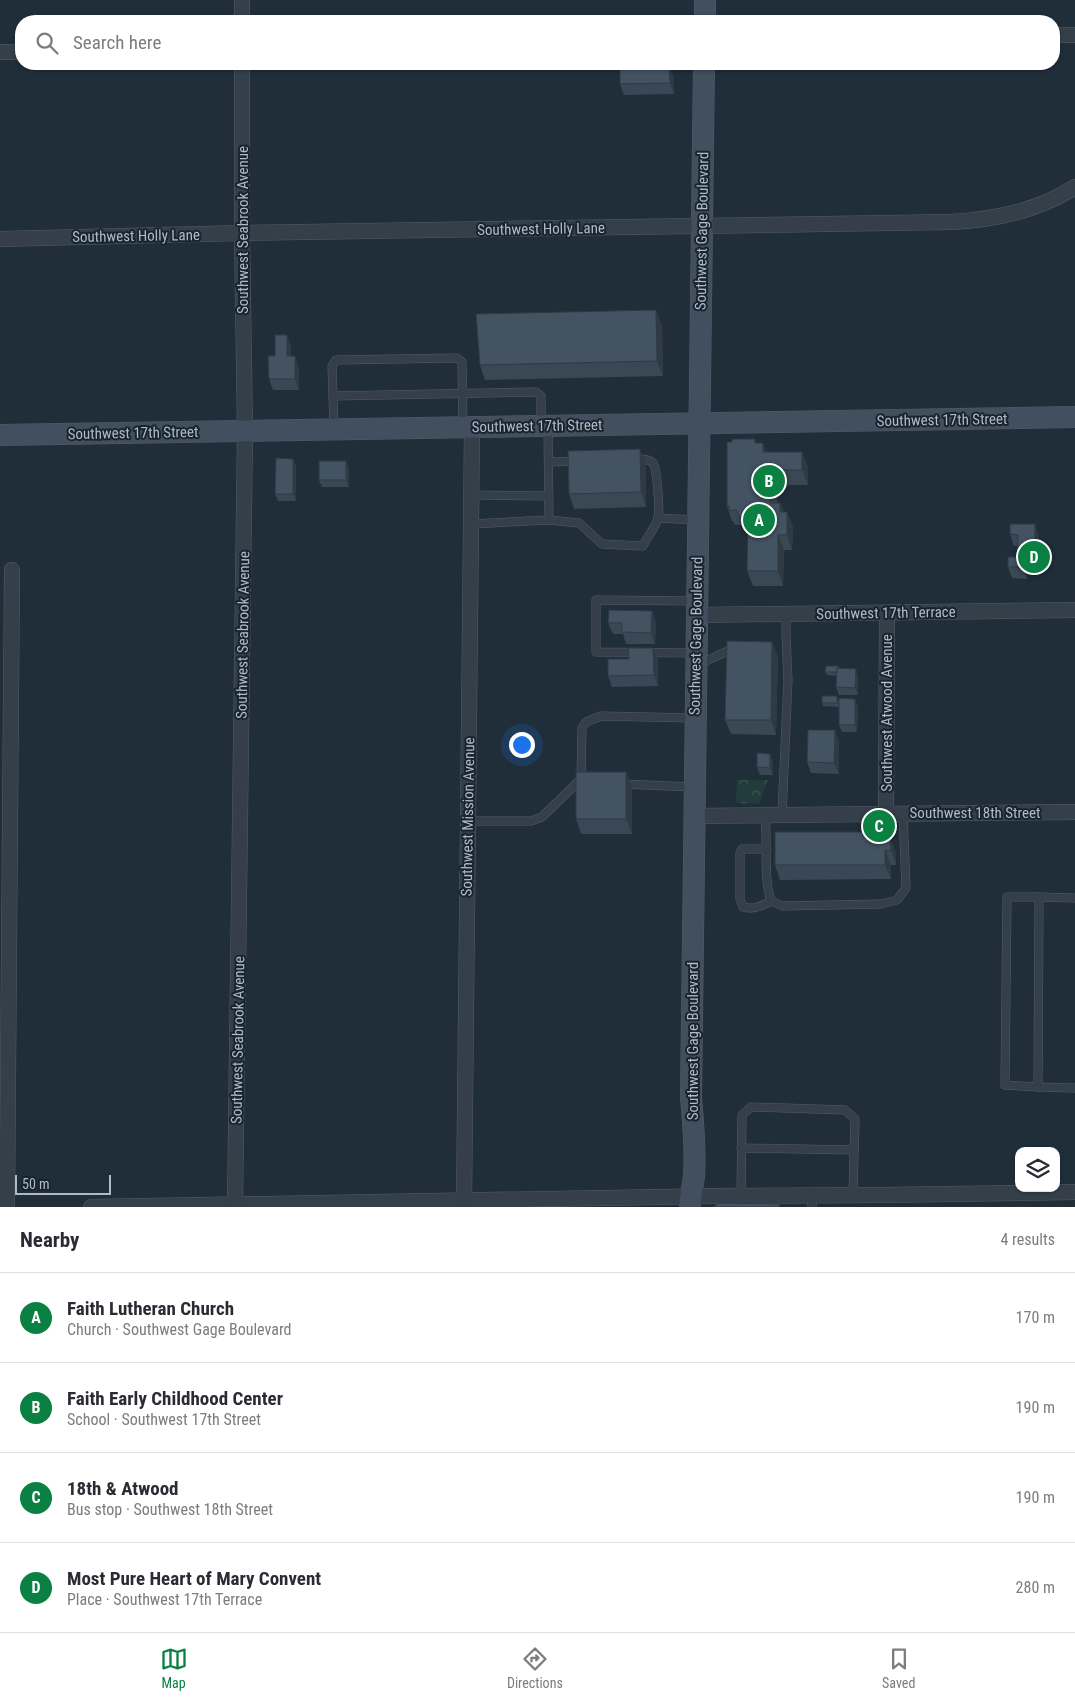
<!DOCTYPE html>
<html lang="en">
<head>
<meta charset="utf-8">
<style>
	:root { --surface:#fff; --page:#f7f7f7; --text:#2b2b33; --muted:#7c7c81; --line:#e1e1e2; --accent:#0b8043 }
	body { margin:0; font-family:"Roboto Condensed",sans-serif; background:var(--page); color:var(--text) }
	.controls { position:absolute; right:15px; bottom:15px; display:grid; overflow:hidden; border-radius:10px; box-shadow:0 1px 4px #0004 }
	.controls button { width:45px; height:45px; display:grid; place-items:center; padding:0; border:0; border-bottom:1px solid var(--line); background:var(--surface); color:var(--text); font:25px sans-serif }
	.scale { position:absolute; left:15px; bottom:12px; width:96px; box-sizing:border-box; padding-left:5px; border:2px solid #aebac7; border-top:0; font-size:14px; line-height:18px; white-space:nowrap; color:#aebac7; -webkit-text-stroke:4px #19242f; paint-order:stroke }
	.you { position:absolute; left:521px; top:744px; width:18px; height:18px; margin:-12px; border:4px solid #fff; border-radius:50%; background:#1a73e8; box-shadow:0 0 0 8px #1a73e833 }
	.badge { display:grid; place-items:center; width:32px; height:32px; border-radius:50%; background:var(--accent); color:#fff; font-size:16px; font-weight:700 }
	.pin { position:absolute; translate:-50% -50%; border:2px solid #fff; box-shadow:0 1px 5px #0006 }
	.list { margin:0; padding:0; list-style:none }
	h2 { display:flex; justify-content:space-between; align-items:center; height:65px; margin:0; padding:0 20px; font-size:21px }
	h2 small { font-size:16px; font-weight:400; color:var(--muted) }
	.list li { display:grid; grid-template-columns:32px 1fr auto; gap:15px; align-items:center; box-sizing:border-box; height:90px; padding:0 20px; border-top:1px solid var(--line) }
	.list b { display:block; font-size:19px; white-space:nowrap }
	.list p { margin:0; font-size:16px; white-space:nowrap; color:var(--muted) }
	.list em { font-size:16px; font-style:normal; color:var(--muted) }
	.icon { flex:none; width:28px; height:28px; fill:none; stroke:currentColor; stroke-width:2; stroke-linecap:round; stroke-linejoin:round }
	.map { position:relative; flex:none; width:1075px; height:1207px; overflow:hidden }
	.search { position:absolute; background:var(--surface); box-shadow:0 1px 4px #0004; left:15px; right:15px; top:15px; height:55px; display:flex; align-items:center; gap:12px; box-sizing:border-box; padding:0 18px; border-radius:20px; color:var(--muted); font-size:19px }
	.sheet { height:425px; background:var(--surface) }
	nav { display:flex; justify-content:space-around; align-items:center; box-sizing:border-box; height:70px; border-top:1px solid var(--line); background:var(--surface); font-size:14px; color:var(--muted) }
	nav a { display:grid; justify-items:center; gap:2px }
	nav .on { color:var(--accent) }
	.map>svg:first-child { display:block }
	.park { fill:url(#park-crowns) }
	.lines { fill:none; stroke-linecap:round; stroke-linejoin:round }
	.service-casing { stroke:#515d68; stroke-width:9 }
	.minor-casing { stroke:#515d68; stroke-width:16 }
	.secondary-casing { stroke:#515d68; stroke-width:22 }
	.service { stroke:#343f4a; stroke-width:8 }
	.minor { stroke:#343f4a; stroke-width:15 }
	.secondary { stroke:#414f5e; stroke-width:21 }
	.wall { fill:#3a4754 }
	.shaded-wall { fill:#2f3a45 }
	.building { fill:#435362; stroke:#2f3a45 }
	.labels { text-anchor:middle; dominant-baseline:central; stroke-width:4; stroke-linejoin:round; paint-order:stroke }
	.street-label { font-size:15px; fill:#aebac7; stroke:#19242f }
</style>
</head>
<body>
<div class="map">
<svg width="1075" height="1207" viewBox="0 0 1075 1207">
	<defs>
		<pattern id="park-crowns" width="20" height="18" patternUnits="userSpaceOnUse" patternTransform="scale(1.25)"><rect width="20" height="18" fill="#223b3b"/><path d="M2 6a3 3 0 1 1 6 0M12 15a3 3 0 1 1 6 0" fill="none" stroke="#405556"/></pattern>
	</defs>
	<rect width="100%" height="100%" fill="#202e3a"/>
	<path class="park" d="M 737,780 L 768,780 L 759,804 L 736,803 Z"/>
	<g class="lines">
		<defs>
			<g id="service">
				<path d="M 333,396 L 536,392 L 541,396 L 541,425"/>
				<path d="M 334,427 L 332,366 L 336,360 L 457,358 L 462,362 L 463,427"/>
				<path d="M 548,427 L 549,520"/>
				<path d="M 549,462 L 578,461"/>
				<path d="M 471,495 L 549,496"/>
				<path d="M 658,518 L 696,520"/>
				<path d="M 471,524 L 549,520 L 579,523 L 602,544 L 643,546 C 647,537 656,527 658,518 C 660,511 657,468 653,463 C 648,458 640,459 634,459"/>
				<path d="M 695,601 L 596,600 L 596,652 L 696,653"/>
				<path d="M 700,665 C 711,657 723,654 734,648"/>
				<path d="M 581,780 L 582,728 L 586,722 L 601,716 L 694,718"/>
				<path d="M 622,784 L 693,787"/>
				<path d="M 782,814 L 788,680 L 786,635 L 786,614"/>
				<path d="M 765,815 C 768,842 763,877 771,901 L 782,906 L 881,904 L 897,900 L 906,888 L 903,813"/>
				<path d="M 468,821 L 531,821 L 542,817 L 580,780"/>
				<path d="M 767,849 L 742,849 L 740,853 L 740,899 L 743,907 C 753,910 762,906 771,901"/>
				<path d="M 1075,898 L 1039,897 L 1038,1087 L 1075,1088"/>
				<path d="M 1038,1087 L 1005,1085 L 1007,897 L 1039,897"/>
				<path d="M 741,1148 L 854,1150"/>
				<path d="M 741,1196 L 742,1115 L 751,1107 L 845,1110 L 855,1119 L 853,1195"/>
				<path d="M 812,1207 L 812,1196"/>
			</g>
			<g id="minor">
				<path d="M 242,0 L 242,21"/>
				<path d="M 1054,35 L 1075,35"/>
				<path d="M 0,52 L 21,52"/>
				<path d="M 0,239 L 242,233 L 950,222 C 993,220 1038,211 1075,187"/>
				<path d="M 697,615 L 1075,610"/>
				<path d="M 886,813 L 887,613"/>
				<path d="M 695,816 L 1075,812"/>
				<path d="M 7,1207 L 12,570"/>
				<path d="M 91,1207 L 715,1196 L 882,1195 L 1075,1192"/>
				<path d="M 235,1207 L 245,431 L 242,233 L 242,64"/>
				<path d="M 464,1207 L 472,427"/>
			</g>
			<g id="secondary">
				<path d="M 705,21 L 705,0"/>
				<path d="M 0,435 L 1075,417"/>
				<path d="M 690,1207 C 690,1196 693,1186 694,1176 C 696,1150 693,1123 691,1097 L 704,64"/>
			</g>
		</defs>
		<use href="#service" class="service-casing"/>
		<use href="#minor" class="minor-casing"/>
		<use href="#secondary" class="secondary-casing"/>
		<use href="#service" class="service"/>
		<use href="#minor" class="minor"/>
		<use href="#secondary" class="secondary"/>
	</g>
	<g class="wall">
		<path d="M 669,65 L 673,76 L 674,94 L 624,95 L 620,84 Z"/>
		<path d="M 662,325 L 663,376 L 485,380 L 480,365 Z"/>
		<path d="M 291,346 L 291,356 L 299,367 L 299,390 L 273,390 L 269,379 L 275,356 Z"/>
		<path d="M 732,442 L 763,443 L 766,452 L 802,452 L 808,467 L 808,485 L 778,485 L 778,494 L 775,494 L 778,503 L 780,503 L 784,512 L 787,512 L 793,527 L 792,550 L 784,550 L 783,586 L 753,586 L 747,571 L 748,533 L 747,534 L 742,525 L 735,525 L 733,521 L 732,521 L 727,506 Z"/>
		<path d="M 293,459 L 296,466 L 296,501 L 278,501 L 275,494 Z"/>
		<path d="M 346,461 L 349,468 L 349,487 L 322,487 L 319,480 Z"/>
		<path d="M 646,464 L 646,507 L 574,509 L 569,494 Z"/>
		<path d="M 1010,534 L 1039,536 L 1039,540 L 1046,551 L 1046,564 L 1027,563 L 1027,579 L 1012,578 L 1008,567 L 1017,557 L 1018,546 L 1014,546 Z"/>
		<path d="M 652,611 L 656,622 L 655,644 L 626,644 L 623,634 L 613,634 L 608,623 Z"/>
		<path d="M 772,642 L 778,657 L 776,735 L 731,734 L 725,720 Z"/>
		<path d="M 629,659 L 658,659 L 658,686 L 612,687 L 608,676 Z"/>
		<path d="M 839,668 L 858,676 L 858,695 L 839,695 L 836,687 L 837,676 L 827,675 L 825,672 Z"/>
		<path d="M 839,700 L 839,707 L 823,706 L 822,703 Z"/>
		<path d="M 858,706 L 857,732 L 842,732 L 839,725 Z"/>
		<path d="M 835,730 L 839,742 L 839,774 L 811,773 L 807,762 Z"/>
		<path d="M 773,761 L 773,775 L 760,775 L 757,767 Z"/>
		<path d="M 626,772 L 632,786 L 632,834 L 581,834 L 576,819 Z"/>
		<path d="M 885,832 L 887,838 L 890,838 L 896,853 L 896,865 L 891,865 L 891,879 L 780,880 L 775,865 Z"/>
	</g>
	<g class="shaded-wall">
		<path d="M 669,65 L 673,76 L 674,94 L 670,83 Z"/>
		<path d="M 656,310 L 662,325 L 663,376 L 657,361 Z"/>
		<path d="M 287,335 L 291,346 L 291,367 L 287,356 Z"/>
		<path d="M 295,356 L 299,367 L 299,390 L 295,379 Z"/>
		<path d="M 763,443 L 769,458 L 763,452 Z"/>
		<path d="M 640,449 L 646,464 L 646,507 L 641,492 Z"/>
		<path d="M 802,452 L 808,467 L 808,485 L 802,470 Z"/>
		<path d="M 293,459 L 296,466 L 296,501 L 293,494 Z"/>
		<path d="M 346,461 L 349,468 L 349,487 L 346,480 Z"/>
		<path d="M 773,470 L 778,485 L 778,494 L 773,479 Z"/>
		<path d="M 768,479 L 773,494 L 768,493 Z"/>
		<path d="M 780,503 L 786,518 L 780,512 Z"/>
		<path d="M 787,512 L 793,527 L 792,550 L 787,535 Z"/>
		<path d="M 1035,524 L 1039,536 L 1039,551 L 1035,540 Z"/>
		<path d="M 778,535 L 784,550 L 783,586 L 778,571 Z"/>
		<path d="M 1042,540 L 1046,551 L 1046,564 L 1042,552 Z"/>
		<path d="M 1023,552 L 1027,563 L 1027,579 L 1023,567 Z"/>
		<path d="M 652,611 L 656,622 L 655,644 L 651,633 Z"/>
		<path d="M 772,642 L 778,657 L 776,735 L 771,720 Z"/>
		<path d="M 653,648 L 658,659 L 658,686 L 654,675 Z"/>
		<path d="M 856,669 L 858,676 L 858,695 L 855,688 Z"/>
		<path d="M 855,699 L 858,706 L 857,732 L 855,725 Z"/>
		<path d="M 835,730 L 839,742 L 839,774 L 834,763 Z"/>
		<path d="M 770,754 L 773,761 L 773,775 L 770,768 Z"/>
		<path d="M 626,772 L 632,786 L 632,834 L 626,819 Z"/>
		<path d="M 890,838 L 896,853 L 896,865 L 891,850 Z"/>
		<path d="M 885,850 L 891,865 L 891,879 L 885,865 Z"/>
	</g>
	<g class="building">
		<path d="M 620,65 L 669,65 L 670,83 L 620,84 Z"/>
		<path d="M 656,310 L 657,361 L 480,365 L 476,314 Z"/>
		<path d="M 275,335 L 287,335 L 287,356 L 295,356 L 295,379 L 269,379 L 268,356 L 275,356 Z"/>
		<path d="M 732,439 L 755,439 L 755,443 L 763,443 L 763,452 L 802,452 L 802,470 L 773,470 L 773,479 L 768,479 L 768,493 L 773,491 L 777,498 L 770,501 L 771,503 L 780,503 L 780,512 L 787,512 L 787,535 L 778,535 L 778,571 L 747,571 L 748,521 L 745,517 L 741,519 L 736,510 L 729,510 L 729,506 L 727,506 L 727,442 L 732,442 Z"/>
		<path d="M 640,449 L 641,492 L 569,494 L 568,451 Z"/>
		<path d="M 276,458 L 293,459 L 293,494 L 275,494 Z"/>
		<rect x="319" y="461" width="27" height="19"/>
		<path d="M 1010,524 L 1035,524 L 1035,540 L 1042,540 L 1042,552 L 1023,552 L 1023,567 L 1008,567 L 1008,557 L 1017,557 L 1018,535 L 1010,534 Z"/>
		<path d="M 609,610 L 652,611 L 651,633 L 622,632 L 622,623 L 608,623 Z"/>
		<path d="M 727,641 L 772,642 L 771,720 L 725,720 Z"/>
		<path d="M 628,648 L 653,648 L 654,675 L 608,676 L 608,659 L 629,659 Z"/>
		<path d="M 826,666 L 838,666 L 838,668 L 837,668 L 837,672 L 825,672 Z"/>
		<path d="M 837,668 L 856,669 L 855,688 L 836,687 Z"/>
		<rect x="822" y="696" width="15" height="7"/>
		<path d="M 839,698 L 855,699 L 855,725 L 839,725 Z"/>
		<path d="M 808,730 L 835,730 L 834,763 L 807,762 Z"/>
		<path d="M 757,753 L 770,754 L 770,768 L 757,767 Z"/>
		<rect x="576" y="772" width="50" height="47"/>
		<path d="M 775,832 L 885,832 L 885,838 L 890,838 L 891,850 L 885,850 L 885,865 L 775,865 Z"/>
		<path d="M 718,1203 L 780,1204 L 779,1207 L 714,1207 Z"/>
	</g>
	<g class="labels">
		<g class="street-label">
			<text transform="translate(541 229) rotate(-1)">Southwest Holly Lane</text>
			<text transform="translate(243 230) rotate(-90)">Southwest Seabrook Avenue</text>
			<text transform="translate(702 231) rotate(-89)">Southwest Gage Boulevard</text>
			<text transform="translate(136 236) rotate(-1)">Southwest Holly Lane</text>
			<text transform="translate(942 420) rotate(-1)">Southwest 17th Street</text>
			<text transform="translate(537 426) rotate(-1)">Southwest 17th Street</text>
			<text transform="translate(133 433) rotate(-1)">Southwest 17th Street</text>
			<text transform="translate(886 613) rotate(-1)">Southwest 17th Terrace</text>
			<text transform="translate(243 635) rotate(-89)">Southwest Seabrook Avenue</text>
			<text transform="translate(696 636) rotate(-89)">Southwest Gage Boulevard</text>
			<text transform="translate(887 713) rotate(-90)">Southwest Atwood Avenue</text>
			<text x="975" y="813">Southwest 18th Street</text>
			<text transform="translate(468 817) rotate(-89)">Southwest Mission Avenue</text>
			<text transform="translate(238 1040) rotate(-89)">Southwest Seabrook Avenue</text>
			<text transform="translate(693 1041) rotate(-90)">Southwest Gage Boulevard</text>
		</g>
	</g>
</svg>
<div class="controls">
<button><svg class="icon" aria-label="layers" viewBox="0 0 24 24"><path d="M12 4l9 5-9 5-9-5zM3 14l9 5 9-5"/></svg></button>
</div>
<div class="scale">50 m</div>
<div class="you"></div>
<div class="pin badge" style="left:759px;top:520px">A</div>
<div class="pin badge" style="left:769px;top:481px">B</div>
<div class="pin badge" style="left:879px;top:826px">C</div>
<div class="pin badge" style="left:1034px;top:557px">D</div>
<div class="search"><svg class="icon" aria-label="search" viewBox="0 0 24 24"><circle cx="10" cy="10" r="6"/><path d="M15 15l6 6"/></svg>Search here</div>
</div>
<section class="sheet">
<h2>Nearby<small>4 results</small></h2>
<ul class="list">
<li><span class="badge">A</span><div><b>Faith Lutheran Church</b><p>Church · Southwest Gage Boulevard</p></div><em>170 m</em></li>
<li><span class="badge">B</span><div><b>Faith Early Childhood Center</b><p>School · Southwest 17th Street</p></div><em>190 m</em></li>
<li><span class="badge">C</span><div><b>18th &amp; Atwood</b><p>Bus stop · Southwest 18th Street</p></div><em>190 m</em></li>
<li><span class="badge">D</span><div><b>Most Pure Heart of Mary Convent</b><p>Place · Southwest 17th Terrace</p></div><em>280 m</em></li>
</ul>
</section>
<nav>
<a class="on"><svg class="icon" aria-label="map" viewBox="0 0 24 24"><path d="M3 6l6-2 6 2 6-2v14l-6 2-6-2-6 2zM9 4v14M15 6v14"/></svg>Map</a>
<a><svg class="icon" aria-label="directions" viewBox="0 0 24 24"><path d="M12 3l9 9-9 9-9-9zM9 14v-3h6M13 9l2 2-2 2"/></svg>Directions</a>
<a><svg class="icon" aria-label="saved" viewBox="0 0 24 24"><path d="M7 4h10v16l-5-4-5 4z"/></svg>Saved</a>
</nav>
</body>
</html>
